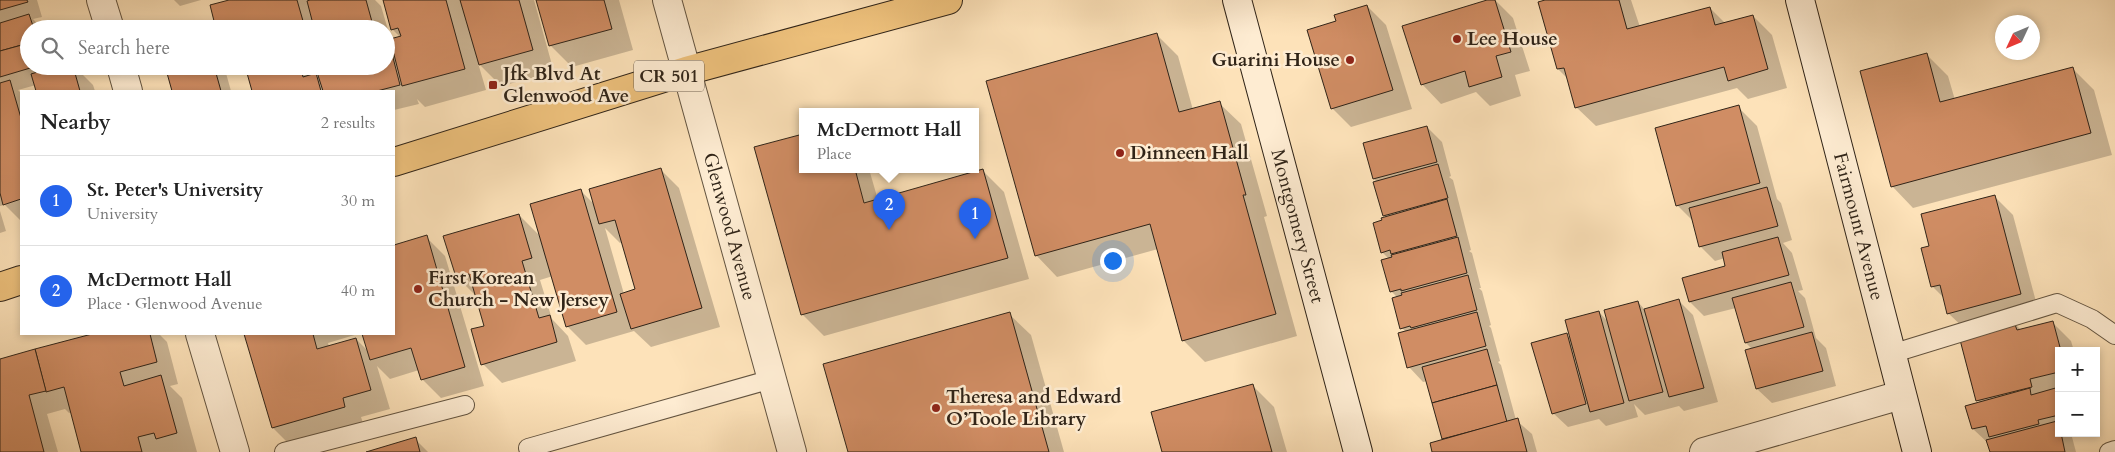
<!DOCTYPE html>
<html lang="en">
<head>
<meta charset="utf-8">
<style>
	:root { --surface:#fff; --page:#f6f6f6; --text:#222; --muted:#767676; --line:#e0e0e0; --accent:#2563eb }
	body { margin:0; font-family:Cardo,serif; background:var(--page); color:var(--text) }
	.controls { position:absolute; right:15px; bottom:15px; display:grid; overflow:hidden; border-radius:0px; box-shadow:0 2px 8px #0003 }
	.controls button { width:45px; height:45px; display:grid; place-items:center; padding:0; border:0; border-bottom:1px solid var(--line); background:var(--surface); color:var(--text); font:25px sans-serif }
	.compass { position:absolute; left:1995px; top:15px; width:45px; height:45px; border-radius:50%; background:var(--surface); box-shadow:0 2px 8px #0003; rotate:226deg }
	.you { position:absolute; left:1112px; top:260px; width:18px; height:18px; margin:-12px; border:4px solid #fff; border-radius:50%; background:#1a73e8; box-shadow:0 0 0 8px #1a73e833 }
	.badge { display:grid; place-items:center; width:32px; height:32px; border-radius:50%; background:var(--accent); color:#fff; font-size:16px; font-weight:700 }
	.pin { position:absolute; translate:-50% -41px; filter:drop-shadow(0 1px 2px #0008) }
	.pin::after { content:''; position:absolute; top:26px; width:18px; height:15px; background:inherit; clip-path:polygon(0 0,100% 0,50% 100%) }
	.popup { position:absolute; left:799px; top:108px; width:180px; height:65px; box-sizing:border-box; display:grid; place-content:center; border-radius:0px; background:var(--surface); filter:drop-shadow(0 1px 4px #0005); font-size:16px; white-space:nowrap; color:var(--muted) }
	.popup b { font-size:19px; color:var(--text) }
	.popup::after { content:''; position:absolute; left:50%; top:100%; margin-left:-10px; border:10px solid transparent; border-top-color:var(--surface) }
	.list { margin:0; padding:0; list-style:none }
	h2 { display:flex; justify-content:space-between; align-items:center; height:65px; margin:0; padding:0 20px; font-size:21px }
	h2 small { font-size:16px; font-weight:400; color:var(--muted) }
	.list li { display:grid; grid-template-columns:32px 1fr auto; gap:15px; align-items:center; box-sizing:border-box; height:90px; padding:0 20px; border-top:1px solid var(--line) }
	.list b { display:block; font-size:19px; white-space:nowrap }
	.list p { margin:0; font-size:16px; white-space:nowrap; color:var(--muted) }
	.list em { font-size:16px; font-style:normal; color:var(--muted) }
	.icon { flex:none; width:28px; height:28px; fill:none; stroke:currentColor; stroke-width:2; stroke-linecap:round; stroke-linejoin:round }
	.map { position:relative; flex:none; width:2115px; height:452px; overflow:hidden }
	.search { position:absolute; background:var(--surface); box-shadow:0 2px 8px #0003; left:20px; top:20px; width:375px; height:55px; display:flex; align-items:center; gap:12px; box-sizing:border-box; padding:0 18px; border-radius:28px; color:var(--muted); font-size:19px }
	.panel { position:absolute; background:var(--surface); box-shadow:0 2px 8px #0003; left:20px; top:90px; width:375px; height:245px; border-radius:0px }
	.map>svg:first-child { display:block }
	.shadow { fill:#0003; fill-rule:evenodd }
	.building { fill:#d08d64; stroke:#302418 }
	.lines { fill:none; stroke-linecap:round; stroke-linejoin:round }
	.lane-casing { stroke:#635440; stroke-width:20 }
	.street-casing { stroke:#635440; stroke-width:30 }
	.secondary-casing { stroke:#302418; stroke-width:30 }
	.primary-casing { stroke:#302418; stroke-width:30 }
	.lane { stroke:#feecd2; stroke-width:18 }
	.street { stroke:#feecd2; stroke-width:28 }
	.secondary { stroke:#feecd2; stroke-width:28 }
	.primary { stroke:#eec17c; stroke-width:28 }
	.poi-dot { fill:#8f2418; stroke:#feecd2; stroke-width:2 }
	.labels { text-anchor:middle; dominant-baseline:central; stroke-width:5; stroke-linejoin:round; paint-order:stroke }
	.shield { fill:#feecd2; stroke:#6e6050; stroke-width:1 }
	.shield-label { font-size:18px; font-weight:bold; fill:#302418 }
	.poi-label { font-size:19px; font-weight:bold; fill:#302418; stroke:#feecd2; text-anchor:start }
	.street-label { font-size:19px; fill:#302418; stroke:#feecd2 }
</style>
</head>
<body>
<div class="map">
<svg width="2115" height="452" viewBox="0 0 2115 452">
	<rect width="100%" height="100%" fill="#fde2b9"/>
	<filter id="stains"><feTurbulence type="fractalNoise" baseFrequency=".004" numOctaves="4"/><feColorMatrix values="0 0 0 0 .2 0 0 0 0 .09 0 0 0 0 .02 0 0 0 .5 -.17"/></filter>
	<radialGradient id="worn" r=".72"><stop offset=".6" stop-color="#630" stop-opacity="0"/><stop offset="1" stop-color="#630" stop-opacity=".3"/></radialGradient>
	<g class="shadow">
		<path d="M 0,0 L 37,0 L 42,17 L 33,19 L 42,29 L 29,29 L 29,66 L 54,66 L 55,68 L 74,66 L 93,85 L 95,91 L 38,91 L 36,85 L 18,90 L 21,93 L 21,221 L 5,205 L 0,206 Z"/>
		<path d="M 174,0 L 201,0 L 180,6 Z"/>
		<path d="M 234,0 L 375,0 L 381,6 L 391,40 L 400,37 L 392,29 L 385,0 L 534,0 L 554,72 L 501,86 L 478,63 L 486,90 L 425,107 L 417,99 L 419,104 L 394,110 L 394,91 L 253,91 L 246,66 L 313,66 L 315,75 L 320,79 L 386,66 L 386,29 L 218,29 Z"/>
		<path d="M 538,0 L 619,0 L 633,50 L 572,67 L 550,45 Z"/>
		<path d="M 1492,0 L 1495,0 L 1513,18 L 1530,71 L 1515,75 L 1521,96 L 1490,106 L 1476,92 L 1441,104 L 1422,84 Z"/>
		<path d="M 1550,0 L 1631,0 L 1640,27 L 1710,8 L 1725,23 L 1753,16 L 1772,35 L 1787,88 L 1748,99 L 1737,88 L 1596,126 L 1576,107 L 1569,80 L 1558,69 Z"/>
		<path d="M 1367,6 L 1386,25 L 1412,109 L 1351,127 L 1332,108 L 1337,22 Z"/>
		<path d="M 1156,34 L 1178,56 L 1193,110 L 1219,103 L 1241,124 L 1267,216 L 1264,217 L 1297,336 L 1205,362 L 1183,340 L 1158,249 L 1057,277 L 1036,255 Z"/>
		<path d="M 1927,55 L 1948,76 L 1955,100 L 2072,68 L 2094,90 L 2112,155 L 1913,208 L 1892,186 Z"/>
		<path d="M 166,66 L 224,66 L 231,91 L 173,91 Z"/>
		<path d="M 1738,107 L 1757,126 L 1777,199 L 1781,203 L 1792,240 L 1783,243 L 1792,253 L 1803,290 L 1798,291 L 1805,298 L 1816,338 L 1826,348 L 1836,386 L 1772,403 L 1757,389 L 1747,351 L 1752,349 L 1746,343 L 1736,308 L 1704,316 L 1690,302 L 1727,267 L 1725,258 L 1715,261 L 1700,246 L 1693,221 L 1677,205 Z"/>
		<path d="M 1427,127 L 1442,142 L 1451,176 L 1449,177 L 1453,180 L 1471,250 L 1469,251 L 1472,253 L 1481,288 L 1479,288 L 1482,291 L 1491,325 L 1489,326 L 1491,328 L 1500,361 L 1498,362 L 1501,365 L 1516,420 L 1532,434 L 1537,452 L 1434,452 L 1444,440 L 1428,381 L 1423,382 L 1409,367 L 1406,332 L 1402,328 L 1398,298 L 1391,291 L 1389,259 L 1382,252 L 1384,221 L 1386,218 L 1384,215 L 1377,182 L 1374,179 Z"/>
		<path d="M 660,169 L 679,188 L 720,327 L 651,347 L 634,331 L 586,345 L 567,326 L 553,276 L 540,280 L 552,319 L 568,336 L 576,361 L 502,383 L 483,364 L 486,326 L 476,296 L 457,277 L 445,237 L 519,215 L 541,237 L 581,191 L 595,205 ZM 605,228 L 620,243 L 622,242 L 637,290 L 624,294 Z"/>
		<path d="M 803,169 L 869,169 L 878,200 L 983,171 L 1004,192 L 1029,279 L 824,336 L 802,314 Z"/>
		<path d="M 1994,196 L 2013,215 L 2039,313 L 1968,332 L 1948,313 L 1944,298 L 1932,286 L 1931,247 Z"/>
		<path d="M 0,211 L 6,231 L 0,233 Z"/>
		<path d="M 426,237 L 445,256 L 484,386 L 441,398 L 422,379 L 419,370 L 390,379 L 377,366 L 390,409 L 361,417 L 364,426 L 292,447 L 273,428 L 246,334 L 358,334 L 328,343 L 329,347 L 356,339 L 369,352 L 363,334 L 394,334 L 394,246 Z"/>
		<path d="M 1679,301 L 1693,315 L 1718,402 L 1684,411 L 1679,406 L 1645,415 L 1634,404 L 1638,417 L 1606,426 L 1599,419 L 1568,427 L 1553,413 L 1567,335 L 1571,339 L 1599,312 L 1609,323 L 1638,302 L 1645,310 Z"/>
		<path d="M 1009,314 L 1031,335 L 1064,452 L 849,452 Z"/>
		<path d="M 2052,322 L 2071,341 L 2074,351 L 2059,351 L 2059,433 L 2068,433 L 2072,437 L 2076,452 L 1991,452 L 1988,443 L 1973,429 L 1980,403 L 1978,400 L 2014,323 L 2021,330 Z"/>
		<path d="M 97,334 L 159,334 L 167,342 L 178,384 L 170,386 L 182,398 L 197,452 L 83,452 L 72,412 L 69,413 L 65,409 L 47,414 L 58,452 L 0,452 L 0,360 Z"/>
		<path d="M 1252,385 L 1274,407 L 1287,452 L 1164,452 Z"/>
		<path d="M 415,439 L 428,452 L 370,452 Z"/>
	</g>
	<g class="building">
		<path d="M 0,0 L 27,0 L 28,2 L 0,10 Z"/>
		<path d="M 229,0 L 297,0 L 303,21 L 285,26 L 285,29 L 216,29 L 210,5 Z"/>
		<path d="M 310,0 L 366,0 L 374,29 L 317,29 L 316,23 L 313,24 L 307,1 Z"/>
		<path d="M 383,0 L 446,0 L 465,69 L 402,86 L 390,39 L 401,36 L 398,28 L 391,30 Z"/>
		<path d="M 460,0 L 519,0 L 533,50 L 479,65 Z"/>
		<path d="M 536,0 L 604,0 L 612,29 L 549,46 Z"/>
		<path d="M 1487,0 L 1495,0 L 1511,52 L 1496,56 L 1502,77 L 1469,87 L 1465,71 L 1421,85 L 1402,26 Z"/>
		<path d="M 1545,0 L 1619,0 L 1627,29 L 1710,7 L 1715,25 L 1753,15 L 1768,69 L 1728,81 L 1724,67 L 1575,108 L 1564,68 L 1557,69 L 1538,2 Z"/>
		<path d="M 1367,5 L 1393,90 L 1331,109 L 1307,30 L 1336,21 L 1334,15 Z"/>
		<path d="M 29,14 L 34,29 L 29,29 L 29,43 L 0,51 L 0,23 Z"/>
		<path d="M 1157,33 L 1179,112 L 1220,101 L 1246,195 L 1243,195 L 1276,314 L 1182,341 L 1150,224 L 1035,256 L 986,81 Z"/>
		<path d="M 389,42 L 400,85 L 377,91 L 323,91 L 315,66 L 386,66 L 386,43 Z"/>
		<path d="M 29,43 L 29,66 L 37,66 L 0,77 L 0,51 Z"/>
		<path d="M 1927,53 L 1940,102 L 2073,67 L 2091,133 L 1891,187 L 1860,71 Z"/>
		<path d="M 57,66 L 73,66 L 80,91 L 36,91 L 31,74 Z"/>
		<path d="M 165,66 L 214,66 L 221,91 L 172,91 Z"/>
		<path d="M 245,66 L 300,66 L 303,77 L 316,73 L 321,91 L 252,91 Z"/>
		<path d="M 10,80 L 21,118 L 21,199 L 3,205 L 0,193 L 0,83 Z"/>
		<path d="M 1739,105 L 1760,183 L 1676,206 L 1655,128 Z"/>
		<path d="M 1427,126 L 1437,162 L 1373,179 L 1363,143 Z"/>
		<path d="M 803,134 L 803,169 L 855,169 L 864,203 L 983,169 L 1008,258 L 801,315 L 754,147 Z"/>
		<path d="M 1438,164 L 1448,198 L 1383,216 L 1373,182 Z"/>
		<path d="M 661,168 L 702,308 L 631,329 L 620,294 L 635,289 L 615,220 L 599,224 L 589,189 Z"/>
		<path d="M 1767,187 L 1778,226 L 1699,247 L 1689,208 Z"/>
		<path d="M 581,189 L 617,312 L 566,327 L 530,204 Z"/>
		<path d="M 1995,195 L 2021,294 L 1947,314 L 1940,285 L 1931,287 L 1921,248 L 1929,246 L 1921,214 Z"/>
		<path d="M 1447,199 L 1457,236 L 1391,254 L 1390,250 L 1381,253 L 1373,223 L 1382,220 L 1381,218 Z"/>
		<path d="M 519,214 L 532,258 L 522,261 L 539,318 L 550,315 L 557,342 L 481,365 L 471,329 L 484,326 L 469,274 L 456,277 L 443,236 Z"/>
		<path d="M 427,235 L 465,367 L 421,380 L 411,348 L 370,360 L 362,334 L 394,334 L 394,245 Z"/>
		<path d="M 1458,237 L 1467,273 L 1401,291 L 1401,289 L 1390,292 L 1381,260 L 1392,257 L 1391,255 Z"/>
		<path d="M 1778,237 L 1789,275 L 1689,302 L 1682,278 L 1725,266 L 1722,252 Z"/>
		<path d="M 1468,275 L 1477,310 L 1411,328 L 1410,326 L 1400,329 L 1392,298 L 1402,295 L 1401,293 Z"/>
		<path d="M 1791,282 L 1804,327 L 1745,343 L 1732,298 Z"/>
		<path d="M 1679,299 L 1704,388 L 1669,397 L 1644,309 Z"/>
		<path d="M 1638,301 L 1663,392 L 1629,401 L 1604,310 Z"/>
		<path d="M 1599,311 L 1624,403 L 1590,412 L 1565,320 Z"/>
		<path d="M 1010,312 L 1049,452 L 848,452 L 823,364 Z"/>
		<path d="M 1477,312 L 1486,346 L 1407,368 L 1398,333 Z"/>
		<path d="M 2053,321 L 2061,351 L 2059,351 L 2059,372 L 2030,379 L 2032,387 L 1976,401 L 1959,336 L 2014,322 L 2017,330 Z"/>
		<path d="M 1812,332 L 1823,371 L 1756,389 L 1745,350 Z"/>
		<path d="M 1567,333 L 1586,404 L 1552,414 L 1531,343 Z"/>
		<path d="M 92,334 L 150,334 L 157,362 L 120,372 L 124,386 L 161,375 L 177,433 L 156,439 L 154,433 L 138,437 L 142,452 L 81,452 L 64,387 L 46,392 L 35,349 Z"/>
		<path d="M 244,334 L 313,334 L 317,349 L 356,338 L 371,390 L 343,398 L 345,407 L 272,428 Z"/>
		<path d="M 35,349 L 46,391 L 29,395 L 44,452 L 0,452 L 0,359 Z"/>
		<path d="M 1487,349 L 1497,385 L 1432,403 L 1422,367 Z"/>
		<path d="M 1253,384 L 1272,452 L 1162,452 L 1151,412 Z"/>
		<path d="M 1497,385 L 1507,422 L 1442,439 L 1432,403 Z"/>
		<path d="M 2059,387 L 2059,415 L 2038,420 L 2039,424 L 1989,437 L 1986,426 L 1972,429 L 1965,406 L 2030,388 L 2031,395 Z"/>
		<path d="M 1518,418 L 1527,452 L 1432,452 L 1430,443 Z"/>
		<path d="M 2057,421 L 2059,433 L 2061,433 L 2065,452 L 1990,452 L 1986,440 Z"/>
		<path d="M 416,437 L 420,452 L 366,452 Z"/>
	</g>
	<g class="lines">
		<defs>
			<g id="lane">
				<path d="M 1891,354 L 2057,303 L 2092,319 L 2115,335"/>
				<path d="M 528,448 L 772,379"/>
				<path d="M 284,452 L 465,405"/>
				<path d="M 2109,452 L 2115,450"/>
			</g>
			<g id="street">
				<path d="M 101,0 L 110,29"/>
				<path id="s1" d="M 667,0 L 792,452"/>
				<path d="M 121,66 L 128,91"/>
				<path d="M 200,334 L 235,452"/>
				<path d="M 1704,452 L 1901,395"/>
			</g>
			<g id="secondary">
				<path id="s2" d="M 1237,0 L 1358,452"/>
				<path id="s3" d="M 1800,0 L 1917,452"/>
			</g>
			<g id="primary">
				<path d="M 394,162 L 686,71 L 948,0"/>
				<path d="M 0,287 L 21,280"/>
			</g>
		</defs>
		<use href="#lane" class="lane-casing"/>
		<use href="#street" class="street-casing"/>
		<use href="#secondary" class="secondary-casing"/>
		<use href="#primary" class="primary-casing"/>
		<use href="#lane" class="lane"/>
		<use href="#street" class="street"/>
		<use href="#secondary" class="secondary"/>
		<use href="#primary" class="primary"/>
	</g>
	<g class="poi-dot">
		<circle cx="1457" cy="39" r="5"/>
		<circle cx="1350" cy="60" r="5"/>
		<rect x="488" y="80" width="10" height="10" rx="2.5"/>
		<circle cx="1120" cy="153" r="5"/>
		<circle cx="418" cy="289" r="5"/>
		<circle cx="936" cy="408" r="5"/>
	</g>
	<g class="labels">
		<rect class="shield" x="634" y="60.5" width="70" height="31" rx="4"/>
		<g class="shield-label">
			<text x="669" y="76">CR 501</text>
		</g>
		<g class="poi-label">
			<text x="1467" y="39">Lee House</text>
			<text x="1340" y="60" text-anchor="end">Guarini House</text>
			<text x="503" y="74">Jfk Blvd At<tspan x="503" dy="22">Glenwood Ave</tspan></text>
			<text x="1130" y="153">Dinneen Hall</text>
			<text x="428" y="278">First Korean<tspan x="428" dy="22">Church - New Jersey</tspan></text>
			<text x="946" y="397">Theresa and Edward<tspan x="946" dy="22">O’Toole Library</tspan></text>
		</g>
		<g class="street-label">
			<text stroke="none"><textPath href="#s1" startOffset="235">Glenwood Avenue</textPath></text>
			<text stroke="none"><textPath href="#s2" startOffset="234">Montgomery Street</textPath></text>
			<text stroke="none"><textPath href="#s3" startOffset="234">Fairmount Avenue</textPath></text>
		</g>
	</g>
	<rect width="100%" height="100%" filter="url(#stains)"/>
	<rect width="100%" height="100%" fill="url(#worn)"/>
</svg>
<div class="controls">
<button>+</button>
<button>−</button>
</div>
<svg class="compass" viewBox="-18 -18 36 36"><path d="M0-13l5 13h-10z" fill="#e53935"/><path d="M0 13l5-13h-10z" fill="#767676"/></svg>
<div class="you"></div>
<div class="pin badge" style="left:975px;top:239px">1</div>
<div class="pin badge" style="left:889px;top:230px">2</div>
<div class="popup"><b>McDermott Hall</b>Place</div>
<div class="search"><svg class="icon" aria-label="search" viewBox="0 0 24 24"><circle cx="10" cy="10" r="6"/><path d="M15 15l6 6"/></svg>Search here</div>
<section class="panel">
<h2>Nearby<small>2 results</small></h2>
<ul class="list">
<li><span class="badge">1</span><div><b>St. Peter's University</b><p>University</p></div><em>30 m</em></li>
<li><span class="badge">2</span><div><b>McDermott Hall</b><p>Place · Glenwood Avenue</p></div><em>40 m</em></li>
</ul>
</section>
</div>
</body>
</html>
